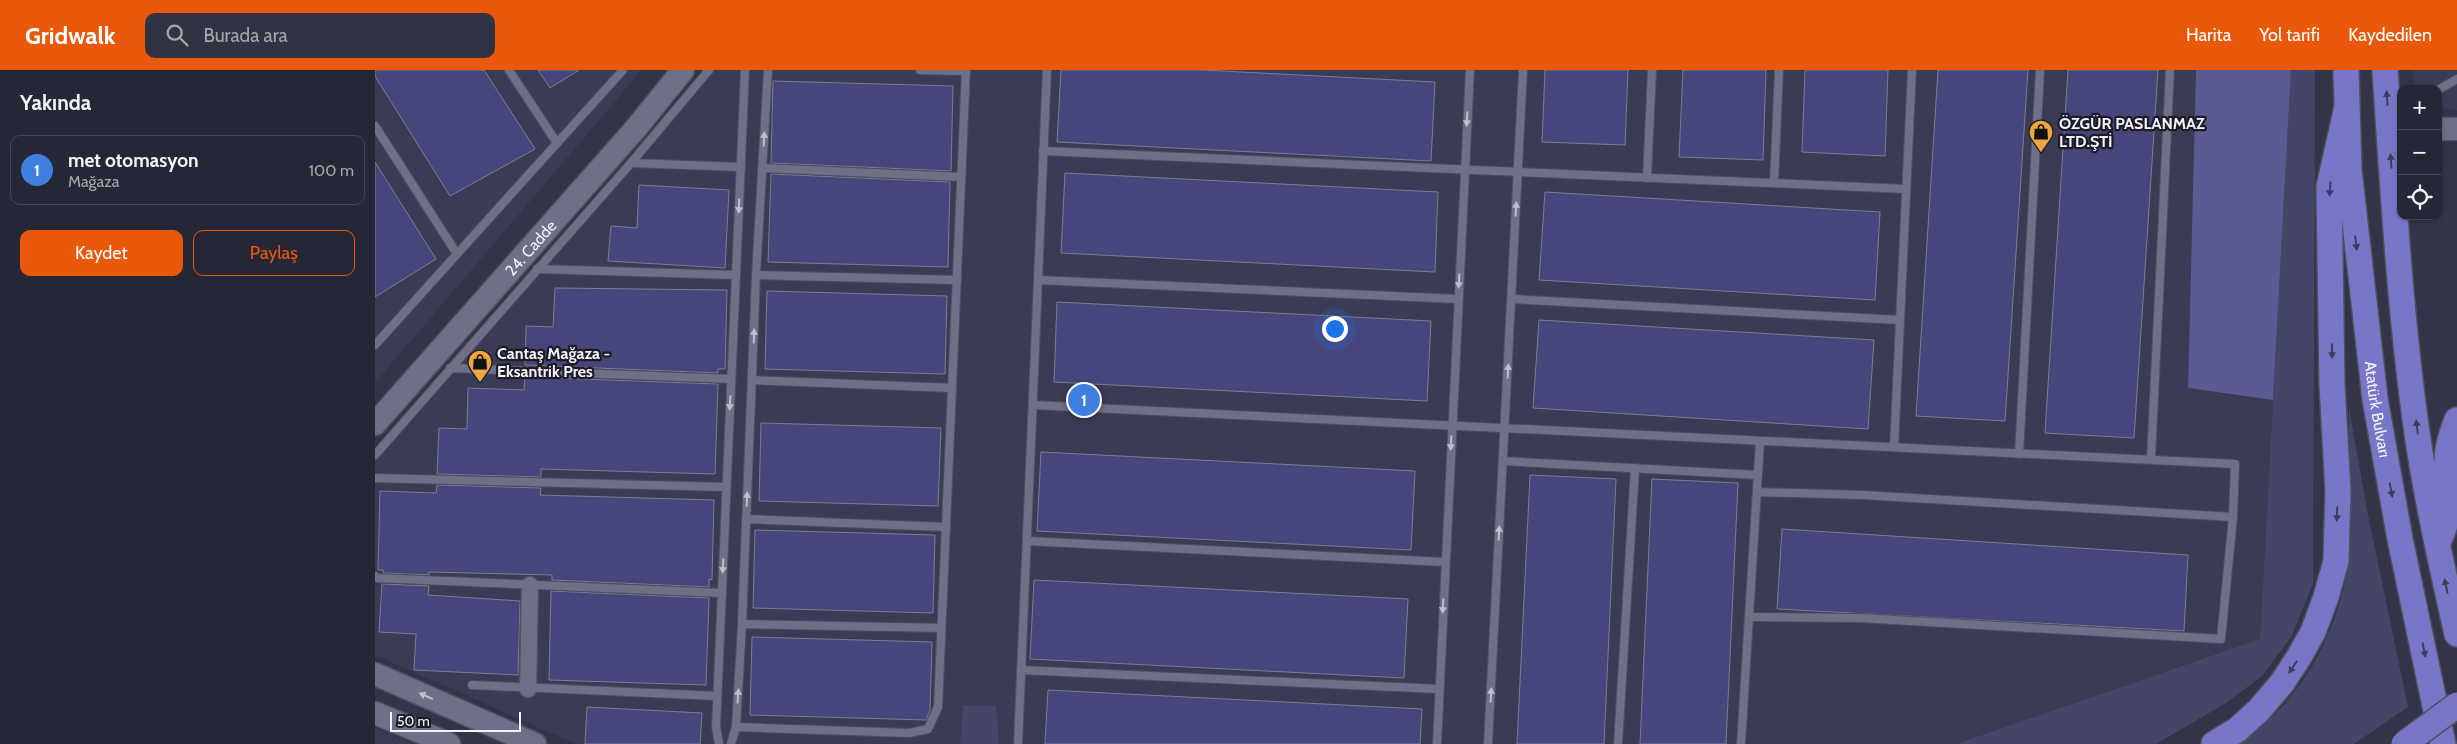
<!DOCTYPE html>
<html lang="tr">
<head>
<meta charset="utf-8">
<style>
	:root { --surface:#262736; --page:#323342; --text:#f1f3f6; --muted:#a4a5ad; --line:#424451; --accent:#ea580c }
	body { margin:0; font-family:Cabin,sans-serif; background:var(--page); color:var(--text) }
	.controls { position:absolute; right:15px; top:15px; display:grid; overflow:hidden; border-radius:10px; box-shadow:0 1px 4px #0004 }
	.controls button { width:45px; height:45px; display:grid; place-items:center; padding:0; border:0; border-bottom:1px solid var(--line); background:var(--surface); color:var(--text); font:25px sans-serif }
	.scale { position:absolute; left:15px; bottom:12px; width:131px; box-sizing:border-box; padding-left:5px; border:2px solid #f2f3fd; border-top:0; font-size:14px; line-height:18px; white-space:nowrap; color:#f2f3fd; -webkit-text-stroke:4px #1c1c26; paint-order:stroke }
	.you { position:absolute; left:959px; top:258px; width:18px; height:18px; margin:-12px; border:4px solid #fff; border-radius:50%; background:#1a73e8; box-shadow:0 0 0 8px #1a73e833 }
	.badge { display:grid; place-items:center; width:32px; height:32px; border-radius:50%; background:var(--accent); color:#fff; font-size:16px; font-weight:700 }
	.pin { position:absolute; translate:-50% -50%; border:2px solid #fff; box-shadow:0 1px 5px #0006 }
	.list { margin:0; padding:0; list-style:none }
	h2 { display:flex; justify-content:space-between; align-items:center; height:65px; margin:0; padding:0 20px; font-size:21px }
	h2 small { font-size:16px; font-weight:400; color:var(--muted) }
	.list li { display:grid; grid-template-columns:32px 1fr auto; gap:15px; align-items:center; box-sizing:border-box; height:70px; margin:0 10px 10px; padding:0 10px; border:1px solid var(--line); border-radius:10px }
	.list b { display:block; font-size:19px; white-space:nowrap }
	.list p { margin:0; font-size:16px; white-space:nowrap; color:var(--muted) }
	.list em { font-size:16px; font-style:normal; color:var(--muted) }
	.actions { display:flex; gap:10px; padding:15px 20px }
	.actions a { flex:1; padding:11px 0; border:1px solid var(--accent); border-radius:10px; text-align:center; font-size:18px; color:var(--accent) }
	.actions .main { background:var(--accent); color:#fff }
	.icon { flex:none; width:28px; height:28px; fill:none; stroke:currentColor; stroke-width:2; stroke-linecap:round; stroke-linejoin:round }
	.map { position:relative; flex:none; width:2082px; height:674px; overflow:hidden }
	header { display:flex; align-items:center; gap:30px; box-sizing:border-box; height:70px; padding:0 25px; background:var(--accent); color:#fff }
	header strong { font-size:24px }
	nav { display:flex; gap:28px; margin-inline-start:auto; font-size:18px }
	.search { width:350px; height:45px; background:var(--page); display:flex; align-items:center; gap:12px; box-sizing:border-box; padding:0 18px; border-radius:10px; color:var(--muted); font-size:19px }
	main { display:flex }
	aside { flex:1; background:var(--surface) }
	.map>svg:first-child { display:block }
	.built { fill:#3b3b56 }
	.green { fill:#454568 }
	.forest { fill:#5b5a92 }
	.building { fill:#47467c; stroke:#7b7d94 }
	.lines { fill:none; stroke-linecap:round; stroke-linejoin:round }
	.lane-casing { stroke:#4f4f5f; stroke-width:10 }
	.street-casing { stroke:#4f4f5f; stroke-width:19 }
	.secondary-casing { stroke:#4f4f5f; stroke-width:25 }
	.primary-casing { stroke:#4f4f5f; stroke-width:28 }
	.lane { stroke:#6f7087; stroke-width:8 }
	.street { stroke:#6f7087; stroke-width:16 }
	.secondary { stroke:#6f7087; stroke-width:22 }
	.primary { stroke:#7a76c7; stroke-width:25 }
	.primary-bridge-casing { stroke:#4f4f5f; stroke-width:28; stroke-linecap:butt }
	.primary-bridge { stroke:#7a76c7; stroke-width:25 }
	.oneway { fill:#3d3c5e }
	.oneway2 { fill:#bebfce }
	.labels { text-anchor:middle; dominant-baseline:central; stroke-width:4.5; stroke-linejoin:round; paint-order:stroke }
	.poi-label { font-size:16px; font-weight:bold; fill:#f2f3fd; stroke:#1c1c26; text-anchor:start }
	.street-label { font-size:16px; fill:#f2f3fd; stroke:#1c1c26 }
</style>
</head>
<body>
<header>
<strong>Gridwalk</strong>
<div class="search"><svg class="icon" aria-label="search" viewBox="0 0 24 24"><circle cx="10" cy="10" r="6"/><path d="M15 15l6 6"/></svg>Burada ara</div>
<nav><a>Harita</a><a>Yol tarifi</a><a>Kaydedilen</a></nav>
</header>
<main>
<aside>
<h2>Yakında<small></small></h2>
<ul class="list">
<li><span class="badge" style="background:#3f7fe0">1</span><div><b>met otomasyon</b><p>Mağaza</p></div><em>100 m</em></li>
</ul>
<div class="actions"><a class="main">Kaydet</a><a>Paylaş</a></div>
</aside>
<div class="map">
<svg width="2082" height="674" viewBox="0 0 2082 674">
	<rect width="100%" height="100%" fill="#333448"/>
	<g class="built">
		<path d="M 0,0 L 267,0 L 0,313 Z"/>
		<path d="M 328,0 L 1821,0 L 1813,318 L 1898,330 L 1885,569 L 1581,674 L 624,674 L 588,635 L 585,674 L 201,674 L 0,585 L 0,385 Z"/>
		<path d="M 2039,0 L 2082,0 L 2082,41 L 2063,36 L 2063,19 L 2039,19 Z"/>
		<path d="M 0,658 L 36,674 L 0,674 Z"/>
	</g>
	<g class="green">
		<path d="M 1916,0 L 1940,0 L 1938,514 L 1916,567 L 1887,606 L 1851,633 L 1781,674 L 1581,674 L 1885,569 Z"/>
		<path d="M 1974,338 L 1993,445 L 2033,637 L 1979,674 L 1864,674 C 1883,659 1902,644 1917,625 C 1946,591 1971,530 1974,486 C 1976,437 1974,387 1974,338 Z"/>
		<path d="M 588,635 L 621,636 L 624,674 L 585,674 Z"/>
	</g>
	<path class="forest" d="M 1821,0 L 1916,0 L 1898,330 L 1813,318 Z"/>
	<g class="building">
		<path d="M 0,0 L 109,0 L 160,79 L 75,126 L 0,6 Z"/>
		<path d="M 163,0 L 204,0 L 175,18 Z"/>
		<path d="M 686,0 L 828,0 L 1060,12 L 1056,91 L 682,72 Z"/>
		<path d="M 1170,0 L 1253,0 L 1250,75 L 1167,72 Z"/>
		<path d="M 1308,0 L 1391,0 L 1388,90 L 1304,87 Z"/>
		<path d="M 1430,0 L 1513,0 L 1510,86 L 1427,82 Z"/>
		<path d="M 1563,0 L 1653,0 L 1630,351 L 1541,346 Z"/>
		<path d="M 1693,0 L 1783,0 L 1759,368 L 1670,363 Z"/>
		<path d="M 398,11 L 578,16 L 576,101 L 396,93 Z"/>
		<path d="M 0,92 L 61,189 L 0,227 Z"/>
		<path d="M 690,103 L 1063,122 L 1060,202 L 686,183 Z"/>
		<path d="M 396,104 L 575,112 L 573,197 L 393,192 Z"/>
		<path d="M 264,115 L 354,120 L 350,198 L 233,191 L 236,156 L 262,158 Z"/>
		<path d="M 1170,122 L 1505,142 L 1500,230 L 1164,210 Z"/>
		<path d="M 180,218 L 352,220 L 350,299 L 343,299 L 343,303 L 150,295 L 151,256 L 178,257 Z"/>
		<path d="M 392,221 L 572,226 L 570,304 L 390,299 Z"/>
		<path d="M 682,232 L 1056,251 L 1052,331 L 679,312 Z"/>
		<path d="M 1164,250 L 1499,270 L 1493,359 L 1158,338 Z"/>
		<path d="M 150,307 L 343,314 L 340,404 L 166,399 L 166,407 L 62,404 L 64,358 L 92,359 L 93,318 L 149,320 Z"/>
		<path d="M 386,353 L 566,358 L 563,436 L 384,431 Z"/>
		<path d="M 666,382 L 1040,401 L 1036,480 L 662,461 Z"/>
		<path d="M 1155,405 L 1241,409 L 1229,674 L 1142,674 Z"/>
		<path d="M 1277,409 L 1363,413 L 1351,674 L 1265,674 Z"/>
		<path d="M 62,415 L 166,418 L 165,425 L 339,430 L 337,510 L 334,509 L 334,517 L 177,510 L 177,505 L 54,502 L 54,505 L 8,503 L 8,500 L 3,500 L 5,421 L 61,423 Z"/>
		<path d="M 1407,459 L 1813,485 L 1809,561 L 1402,539 Z"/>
		<path d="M 380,460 L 560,465 L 558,543 L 378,538 Z"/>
		<path d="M 659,510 L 1033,529 L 1029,608 L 655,589 Z"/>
		<path d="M 7,514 L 54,516 L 53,525 L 145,531 L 143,605 L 39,600 L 41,564 L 4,562 Z"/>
		<path d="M 176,521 L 334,528 L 331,615 L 174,610 Z"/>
		<path d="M 377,567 L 557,572 L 555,640 L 551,650 L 375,645 Z"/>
		<path d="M 673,620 L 1047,639 L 1045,674 L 670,674 Z"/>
		<path d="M 212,637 L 327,643 L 325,674 L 210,674 Z"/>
	</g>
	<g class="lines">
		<defs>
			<g id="lane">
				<path d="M 134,0 L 182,73"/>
				<path d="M 545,0 L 591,1"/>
				<path d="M 2063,20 L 2082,9"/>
				<path d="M 0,56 L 82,184"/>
				<path d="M 668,81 L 1531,119"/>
				<path d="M 256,93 L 366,97"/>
				<path d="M 387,98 L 586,107"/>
				<path d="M 1272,108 L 1277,0"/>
				<path d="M 1399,113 L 1404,0"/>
				<path d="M 162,199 L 361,205"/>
				<path d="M 381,205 L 582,210"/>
				<path d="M 663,210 L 1083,229"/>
				<path d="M 1137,229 L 1525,250"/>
				<path d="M 0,275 L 248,0"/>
				<path d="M 75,298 L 356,309"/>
				<path d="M 377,310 L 577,318"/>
				<path d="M 658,335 L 1860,394 L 1858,447 L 1846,569 L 1485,548 L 1374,547"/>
				<path d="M 1519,377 L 1537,0"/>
				<path d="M 1644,384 L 1665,0"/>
				<path d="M 0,385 L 256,93 L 334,0"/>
				<path d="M 1776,389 L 1795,0"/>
				<path d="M 1128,391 L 1383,405"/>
				<path d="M 0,408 L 351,417"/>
				<path d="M 1382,422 L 1488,425 L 1858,447"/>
				<path d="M 371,449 L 571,457"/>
				<path d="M 652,471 L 1070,492"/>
				<path d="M 0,506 L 2,508 L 347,523"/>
				<path d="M 367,554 L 566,558"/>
				<path d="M 646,600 L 1064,619"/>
				<path d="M 97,615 L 342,626"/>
				<path d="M 361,657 L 534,663 L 553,659 L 563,637 L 591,0"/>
				<path d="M 344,674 L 341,657 L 370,0"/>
				<path d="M 356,674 L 361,657 L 367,554 L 381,205 L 393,0"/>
				<path d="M 643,674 L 672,0"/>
				<path d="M 1062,674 L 1095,0"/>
				<path d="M 1113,674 L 1148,0"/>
				<path d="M 1243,674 L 1260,398"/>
				<path d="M 1366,674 L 1385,371"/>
			</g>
			<path id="street" d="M 153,619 L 155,515"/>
			<g id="secondary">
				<path d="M 2063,59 L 2082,59"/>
				<path id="s1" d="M 0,354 L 262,57 L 308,0"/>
				<path d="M 0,604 L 160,674"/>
				<path d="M 0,643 L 74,674"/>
			</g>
			<g id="primary">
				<path id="s2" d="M 1971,0 L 1974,100 L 2000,329 L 2025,469 L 2068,674"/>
				<path d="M 2010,0 C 2018,121 2025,243 2042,363 C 2052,431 2067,497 2082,564"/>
				<path d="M 2064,470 C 2080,440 2068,412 2073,381 C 2074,371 2078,360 2082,350"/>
				<path d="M 1839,674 L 1862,660 L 1884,640 L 1907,613 L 1924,587 L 1938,562 L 1951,527 L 1961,491 L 1963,420 L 1957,315 L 1954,117 L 1972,37"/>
			</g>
		</defs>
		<use href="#lane" class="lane-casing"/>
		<use href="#street" class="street-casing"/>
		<use href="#secondary" class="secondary-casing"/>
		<use href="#primary" class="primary-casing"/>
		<use href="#lane" class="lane"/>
		<use href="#street" class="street"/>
		<use href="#secondary" class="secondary"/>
		<use href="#primary" class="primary"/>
		<defs>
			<path id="primary-bridge" d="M 2029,674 L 2082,635"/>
		</defs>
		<use href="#primary-bridge" class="primary-bridge-casing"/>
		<use href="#primary-bridge" class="primary-bridge"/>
	</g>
	<defs><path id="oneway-solid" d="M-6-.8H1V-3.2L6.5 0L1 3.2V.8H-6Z" transform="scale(1.25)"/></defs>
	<g class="oneway">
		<use href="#oneway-solid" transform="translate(2012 28) rotate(-94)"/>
		<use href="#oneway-solid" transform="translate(2016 91) rotate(-94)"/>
		<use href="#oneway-solid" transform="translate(1955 119) rotate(94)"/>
		<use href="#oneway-solid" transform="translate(1981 173) rotate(84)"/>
		<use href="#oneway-solid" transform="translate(1957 281) rotate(89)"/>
		<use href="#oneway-solid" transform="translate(2042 357) rotate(-97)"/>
		<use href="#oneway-solid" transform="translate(2016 420) rotate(79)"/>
		<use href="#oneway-solid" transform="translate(1962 444) rotate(92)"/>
		<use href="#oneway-solid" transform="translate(2071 516) rotate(-102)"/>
		<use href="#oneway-solid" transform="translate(2049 580) rotate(78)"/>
		<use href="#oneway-solid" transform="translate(1918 597) rotate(124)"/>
	</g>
	<g class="oneway2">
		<use href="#oneway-solid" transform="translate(1092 49) rotate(93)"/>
		<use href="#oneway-solid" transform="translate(389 69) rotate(-87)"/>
		<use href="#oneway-solid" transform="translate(364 136) rotate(92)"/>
		<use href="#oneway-solid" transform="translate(1141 139) rotate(-87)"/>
		<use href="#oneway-solid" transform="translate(1084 211) rotate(93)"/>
		<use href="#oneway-solid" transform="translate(379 266) rotate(-88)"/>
		<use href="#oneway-solid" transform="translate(1133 301) rotate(-87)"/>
		<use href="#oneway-solid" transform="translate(355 333) rotate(93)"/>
		<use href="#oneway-solid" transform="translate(1076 373) rotate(93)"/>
		<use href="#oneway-solid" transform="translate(372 429) rotate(-88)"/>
		<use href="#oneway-solid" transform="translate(1124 463) rotate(-87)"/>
		<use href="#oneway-solid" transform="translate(348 496) rotate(93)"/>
		<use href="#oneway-solid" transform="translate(1068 536) rotate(93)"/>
		<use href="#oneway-solid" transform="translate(1116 625) rotate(-87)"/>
		<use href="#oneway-solid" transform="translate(51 626) rotate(-156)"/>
		<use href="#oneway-solid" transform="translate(363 626) rotate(-86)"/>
	</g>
	<defs>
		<symbol id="shop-pin" viewBox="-11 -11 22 30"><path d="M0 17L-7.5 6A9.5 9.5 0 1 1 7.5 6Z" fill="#eea73d" stroke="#1c1c26"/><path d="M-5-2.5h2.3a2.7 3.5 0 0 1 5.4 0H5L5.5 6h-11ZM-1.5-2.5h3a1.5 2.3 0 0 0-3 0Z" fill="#111"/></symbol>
	</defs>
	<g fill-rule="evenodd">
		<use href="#shop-pin" x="1652" y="48" width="28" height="38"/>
		<use href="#shop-pin" x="91" y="278" width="28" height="38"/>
	</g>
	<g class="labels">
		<g class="poi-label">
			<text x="1684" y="53">ÖZGÜR PASLANMAZ<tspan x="1684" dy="18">LTD.ŞTİ</tspan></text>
			<text x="122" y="283">Cantaş Mağaza -<tspan x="122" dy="18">Eksantrik Pres</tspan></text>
		</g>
		<g class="street-label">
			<text stroke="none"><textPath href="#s1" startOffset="235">24. Cadde</textPath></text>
			<text stroke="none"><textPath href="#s2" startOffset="341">Atatürk Bulvarı</textPath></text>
		</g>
	</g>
</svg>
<div class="controls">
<button>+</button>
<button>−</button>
<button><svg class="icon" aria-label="locate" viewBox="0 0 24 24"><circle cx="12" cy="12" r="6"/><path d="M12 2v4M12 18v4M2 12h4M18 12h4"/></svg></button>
</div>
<div class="scale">50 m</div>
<div class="you"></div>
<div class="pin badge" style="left:709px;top:330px;background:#3f7fe0">1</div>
</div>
</main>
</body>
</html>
